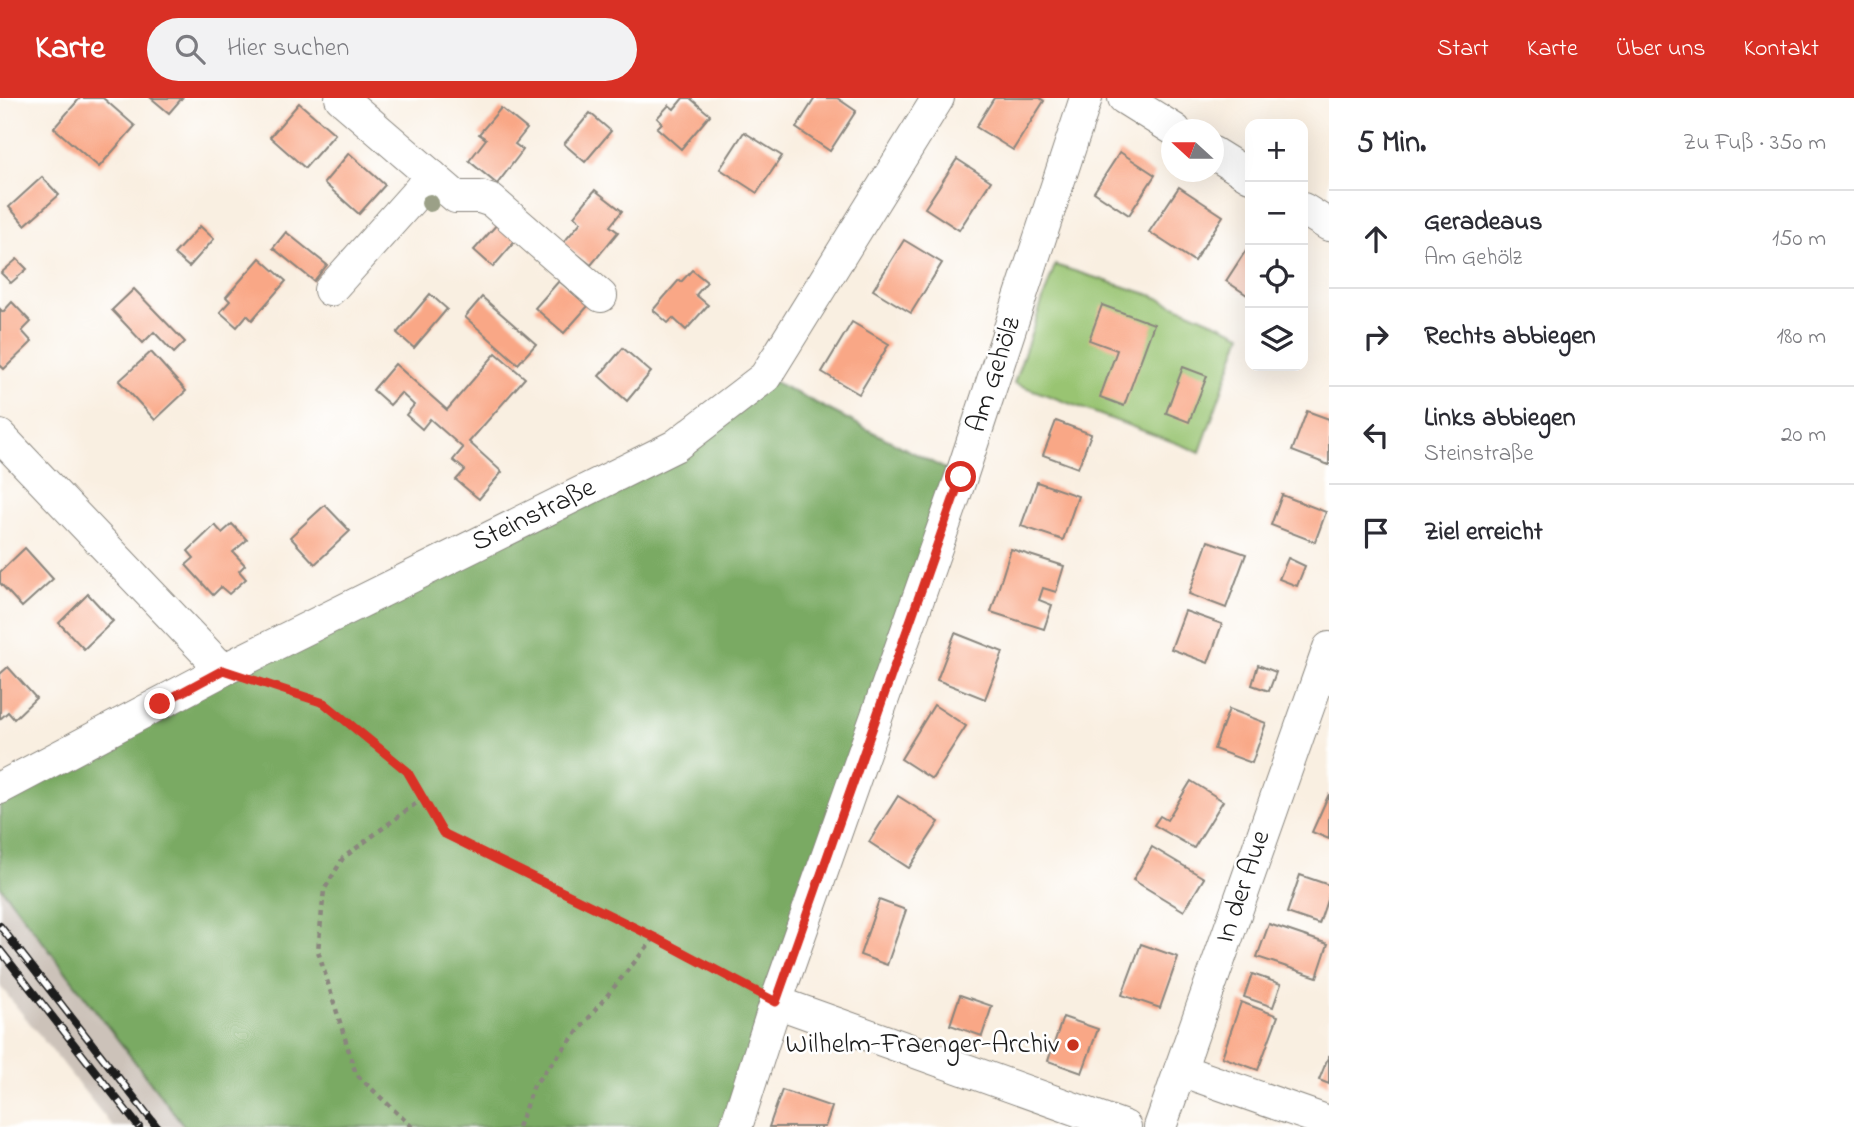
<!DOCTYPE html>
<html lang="de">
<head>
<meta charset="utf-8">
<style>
	:root { --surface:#fff; --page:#f2f2f3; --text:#2b2b33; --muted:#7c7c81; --line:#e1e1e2; --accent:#d93025 }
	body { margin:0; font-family:"Indie Flower",sans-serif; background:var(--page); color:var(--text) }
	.controls { position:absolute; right:21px; top:21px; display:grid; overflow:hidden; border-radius:14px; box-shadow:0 7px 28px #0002 }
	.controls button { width:63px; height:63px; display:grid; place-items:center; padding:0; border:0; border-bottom:2px solid var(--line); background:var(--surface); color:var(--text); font:35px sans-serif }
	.compass { position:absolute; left:1161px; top:21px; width:63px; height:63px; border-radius:50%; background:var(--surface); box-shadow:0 7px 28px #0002; rotate:291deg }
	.stop { position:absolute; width:21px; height:21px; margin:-16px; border:5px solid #d93025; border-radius:50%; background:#fff }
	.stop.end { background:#d93025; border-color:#fff; box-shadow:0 2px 7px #0008 }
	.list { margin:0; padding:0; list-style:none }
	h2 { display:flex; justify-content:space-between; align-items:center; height:91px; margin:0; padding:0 28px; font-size:30px }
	h2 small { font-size:23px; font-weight:400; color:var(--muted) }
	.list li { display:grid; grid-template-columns:46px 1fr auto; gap:21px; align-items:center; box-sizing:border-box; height:98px; padding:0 28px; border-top:2px solid var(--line) }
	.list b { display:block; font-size:26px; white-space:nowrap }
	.list p { margin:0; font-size:23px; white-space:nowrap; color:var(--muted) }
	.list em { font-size:23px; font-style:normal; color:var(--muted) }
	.icon { flex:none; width:38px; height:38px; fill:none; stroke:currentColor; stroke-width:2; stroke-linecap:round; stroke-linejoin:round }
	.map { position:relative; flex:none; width:1329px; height:1029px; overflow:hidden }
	header { display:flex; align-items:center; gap:42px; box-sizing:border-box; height:98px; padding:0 35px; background:var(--accent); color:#fff }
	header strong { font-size:33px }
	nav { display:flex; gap:38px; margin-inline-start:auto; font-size:24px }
	.search { width:490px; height:63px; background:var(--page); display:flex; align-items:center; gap:18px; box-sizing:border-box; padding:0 24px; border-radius:38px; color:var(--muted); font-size:26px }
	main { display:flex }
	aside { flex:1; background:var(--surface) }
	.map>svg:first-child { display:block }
	.industrial { fill:#ccc2b9 }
	.green { fill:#99c472; stroke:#5a7047; stroke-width:2 }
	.forest { fill:#7aaa64; stroke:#4b6340; stroke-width:2 }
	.building { fill:#f9a786 }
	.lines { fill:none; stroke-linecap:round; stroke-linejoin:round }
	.minor-casing { stroke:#8a867e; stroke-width:34 }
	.path { stroke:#8a867e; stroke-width:4.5; stroke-dasharray:5 5; stroke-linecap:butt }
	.minor { stroke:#fff; stroke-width:32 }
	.rail-casing { stroke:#1c1c1c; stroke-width:8 }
	.rail { stroke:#fff; stroke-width:5; stroke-dasharray:16; stroke-linecap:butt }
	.tree { fill:#9ba087 }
	.route { stroke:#d93025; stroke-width:9 }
	.poi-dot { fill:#c8321e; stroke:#fff; stroke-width:2.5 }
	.labels { text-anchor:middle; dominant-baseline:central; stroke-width:5; stroke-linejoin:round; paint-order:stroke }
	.street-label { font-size:28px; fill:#1c1c1c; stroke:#fff }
	.poi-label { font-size:28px; fill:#1c1c1c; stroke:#fff; text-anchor:end }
</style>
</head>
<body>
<header>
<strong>Karte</strong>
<div class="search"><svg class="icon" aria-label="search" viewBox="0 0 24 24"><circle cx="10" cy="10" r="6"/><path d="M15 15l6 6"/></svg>Hier suchen</div>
<nav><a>Start</a><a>Karte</a><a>Über uns</a><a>Kontakt</a></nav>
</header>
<main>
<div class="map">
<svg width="1329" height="1029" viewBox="0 0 1329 1029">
	<rect width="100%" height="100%" fill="#fff"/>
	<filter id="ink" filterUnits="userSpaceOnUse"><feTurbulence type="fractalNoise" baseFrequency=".0143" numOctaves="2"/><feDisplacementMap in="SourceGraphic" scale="14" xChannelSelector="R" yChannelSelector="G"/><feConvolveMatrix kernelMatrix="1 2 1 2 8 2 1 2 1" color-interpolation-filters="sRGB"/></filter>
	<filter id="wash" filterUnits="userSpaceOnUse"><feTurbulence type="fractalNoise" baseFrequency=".00686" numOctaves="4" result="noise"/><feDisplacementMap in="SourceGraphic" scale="28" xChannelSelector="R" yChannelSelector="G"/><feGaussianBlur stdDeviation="1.57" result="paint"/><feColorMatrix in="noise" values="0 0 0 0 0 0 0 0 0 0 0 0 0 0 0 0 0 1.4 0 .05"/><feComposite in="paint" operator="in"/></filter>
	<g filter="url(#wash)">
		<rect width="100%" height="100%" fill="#f9efe1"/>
		<path class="industrial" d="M 0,788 L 185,1029 L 113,1029 L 0,888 Z"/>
		<path class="green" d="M 1055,167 L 1151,197 L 1242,236 L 1200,354 L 1014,285 Z"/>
		<path class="forest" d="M 765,279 L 961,379 L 736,1029 L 185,1029 L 0,788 L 0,690 L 675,348 Z"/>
		<g id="blocks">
			<g class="building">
				<path d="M 80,0 L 103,0 L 135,28 L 99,69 L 54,30 Z"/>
				<path d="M 151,0 L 182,0 L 169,15 Z"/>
				<path d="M 683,0 L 690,0 L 710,17 L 681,51 L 657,30 L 662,25 L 657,20 L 669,7 L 674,11 Z"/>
				<path d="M 815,0 L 837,0 L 856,13 L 830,53 L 796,30 Z"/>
				<path d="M 994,0 L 1040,0 L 1044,3 L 1013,52 L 976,29 Z"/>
				<path d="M 299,5 L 335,36 L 305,70 L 270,39 Z"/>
				<path d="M 501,10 L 527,31 L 515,46 L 523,52 L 497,86 L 469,63 L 486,41 L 479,36 Z"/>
				<path d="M 590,15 L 611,33 L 585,64 L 564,46 Z"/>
				<path d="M 744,34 L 782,58 L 757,95 L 720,71 Z"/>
				<path d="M 1120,54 L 1155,77 L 1129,117 L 1094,94 Z"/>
				<path d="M 349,55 L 385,87 L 359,116 L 324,85 Z"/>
				<path d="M 957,61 L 991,83 L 959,132 L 925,110 Z"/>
				<path d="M 42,79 L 59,97 L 25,127 L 9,109 Z"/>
				<path d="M 1179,89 L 1223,118 L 1194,163 L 1149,134 Z"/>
				<path d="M 595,92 L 622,113 L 610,128 L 618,134 L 591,167 L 563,145 L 581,124 L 574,118 Z"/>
				<path d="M 499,124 L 518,140 L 493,169 L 474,152 Z"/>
				<path d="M 200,128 L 214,141 L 189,169 L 174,156 Z"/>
				<path d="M 286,134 L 327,167 L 314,183 L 273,150 Z"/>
				<path d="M 904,142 L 942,165 L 911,215 L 873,192 Z"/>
				<path d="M 1250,146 L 1250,199 L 1226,183 Z"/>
				<path d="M 260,160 L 286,183 L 252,222 L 247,217 L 237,229 L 220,214 L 230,203 L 226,199 Z"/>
				<path d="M 17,161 L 27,171 L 11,185 L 1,175 Z"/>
				<path d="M 692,172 L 707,184 L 696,197 L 708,207 L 686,232 L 673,220 L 668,225 L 653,212 L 679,182 L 681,184 Z"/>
				<path d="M 559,183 L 588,208 L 564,235 L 535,210 Z"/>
				<path d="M 134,191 L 185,244 L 174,255 L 154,234 L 143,245 L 112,212 Z"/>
				<path d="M 430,196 L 447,211 L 414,250 L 397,235 Z"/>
				<path d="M 482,199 L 536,246 L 518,266 L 465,219 Z"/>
				<path d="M 12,204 L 31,224 L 22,233 L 32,244 L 4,271 L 0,267 L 0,211 L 3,214 Z"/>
				<path d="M 1102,207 L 1154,226 L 1124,308 L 1100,299 L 1117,252 L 1089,242 Z"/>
				<path d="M 852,224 L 889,246 L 859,296 L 822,274 Z"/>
				<path d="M 623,250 L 651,274 L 627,303 L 599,278 Z"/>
				<path d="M 151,254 L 186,293 L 155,322 L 119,283 Z"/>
				<path d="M 496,255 L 525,280 L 469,344 L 502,374 L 479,401 L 456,382 L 465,372 L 453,362 L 463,350 L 430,321 L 422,331 L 406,317 L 414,307 L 401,295 L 390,307 L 373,292 L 395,266 L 447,312 Z"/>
				<path d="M 1183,269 L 1207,278 L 1189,324 L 1166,315 Z"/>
				<path d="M 1307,313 L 1329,321 L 1329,367 L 1292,353 Z"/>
				<path d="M 1056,323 L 1091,336 L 1078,370 L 1043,357 Z"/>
				<path d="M 1037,384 L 1078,398 L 1063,442 L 1021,428 Z"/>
				<path d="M 1282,397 L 1326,414 L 1315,444 L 1271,427 Z"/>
				<path d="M 325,407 L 350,433 L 315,466 L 290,439 Z"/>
				<path d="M 232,426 L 247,442 L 233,454 L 245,467 L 239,473 L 246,481 L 229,496 L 221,489 L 213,497 L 186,467 L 194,460 L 188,453 L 215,427 L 222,435 Z"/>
				<path d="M 1208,443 L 1246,456 L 1226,510 L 1189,496 Z"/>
				<path d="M 25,450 L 53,481 L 22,509 L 0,485 L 0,474 Z"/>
				<path d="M 1011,451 L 1064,468 L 1056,494 L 1043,490 L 1039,502 L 1052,507 L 1044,531 L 991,514 Z"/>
				<path d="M 1288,460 L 1305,468 L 1297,488 L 1279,481 Z"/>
				<path d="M 88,496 L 113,523 L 84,551 L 59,525 Z"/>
				<path d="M 1185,513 L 1222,526 L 1208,565 L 1171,551 Z"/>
				<path d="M 955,535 L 1003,554 L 985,601 L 937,582 Z"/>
				<path d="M 1258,567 L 1276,574 L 1269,593 L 1252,587 Z"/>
				<path d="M 8,569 L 36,600 L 14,621 L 8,614 L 0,621 L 0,576 Z"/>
				<path d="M 934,607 L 966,628 L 932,681 L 901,661 Z"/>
				<path d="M 1229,611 L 1266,625 L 1252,665 L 1214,651 Z"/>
				<path d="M 1191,683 L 1223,703 L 1194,750 L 1154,727 L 1160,718 L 1167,722 Z"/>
				<path d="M 1329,696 L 1329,741 L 1312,734 Z"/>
				<path d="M 898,698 L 939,724 L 909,770 L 869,744 Z"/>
				<path d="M 1152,749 L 1204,780 L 1184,813 L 1133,782 Z"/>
				<path d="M 1300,777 L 1329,787 L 1329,796 L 1319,826 L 1287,815 Z"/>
				<path d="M 879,802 L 906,812 L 887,867 L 860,857 Z"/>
				<path d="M 1269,826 L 1328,846 L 1317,879 L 1257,859 Z"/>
				<path d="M 1141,846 L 1178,859 L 1160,910 L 1122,897 Z"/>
				<path d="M 1252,876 L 1281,886 L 1273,909 L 1244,899 Z"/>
				<path d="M 960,897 L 992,908 L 982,938 L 950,927 Z"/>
				<path d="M 1241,904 L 1278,918 L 1258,972 L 1222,959 Z"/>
				<path d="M 1063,919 L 1098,931 L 1082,975 L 1048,963 Z"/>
				<path d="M 1329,957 L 1329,986 L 1319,982 Z"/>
				<path d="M 782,992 L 832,1009 L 825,1029 L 769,1029 Z"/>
			</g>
		</g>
	</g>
	<g filter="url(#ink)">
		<use href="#blocks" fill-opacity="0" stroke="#8a867e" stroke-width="2"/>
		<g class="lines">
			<defs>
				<g id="minor">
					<path d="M 341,0 L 456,99 L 480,99 L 492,103 L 601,198"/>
					<path d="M 1124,0 L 1175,32"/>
					<path d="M 1213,55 L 1250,78"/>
					<path d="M 1303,111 L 1329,127"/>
					<path d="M 330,192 L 432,78"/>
					<path d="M 0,338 L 223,572"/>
					<path d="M 0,690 L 223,572 L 675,348 L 765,279 L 938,0"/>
					<path d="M 776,904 L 1125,1029"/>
					<path d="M 1180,972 L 1329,1024"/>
					<path d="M 736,1029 L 776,904 L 961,379 L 1086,0"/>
					<path d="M 1160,1029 L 1329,550"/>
				</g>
			</defs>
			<use href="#minor" class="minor-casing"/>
			<g class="path">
				<path d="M 261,584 L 324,605 L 407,673 L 443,735 L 655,839 L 753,892"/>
				<path d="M 412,1029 L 356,976 L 318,853 L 324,792 L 343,760 L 423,700"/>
				<path d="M 518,1029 L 534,987 L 655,839"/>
			</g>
			<use href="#minor" class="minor"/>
			<defs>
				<g id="rail">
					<path d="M 0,828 L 157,1029"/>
					<path d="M 0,852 L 139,1029"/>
				</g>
			</defs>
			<use href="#rail" class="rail-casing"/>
			<use href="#rail" class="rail"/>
		</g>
		<circle class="tree" cx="430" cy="105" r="9"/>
	</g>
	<g class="lines" filter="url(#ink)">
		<path class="route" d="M 160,606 L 223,572 L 324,605 L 407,673 L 443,735 L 654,839 L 776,904 L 961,379"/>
	</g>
	<circle class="poi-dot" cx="1073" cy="947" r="7"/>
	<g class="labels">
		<g class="street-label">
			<text transform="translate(995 277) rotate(-72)">Am Gehölz</text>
			<text transform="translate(534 418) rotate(-26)">Steinstraße</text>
			<text transform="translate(1244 789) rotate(-71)">In der Aue</text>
		</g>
		<g class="poi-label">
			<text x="1059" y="947">Wilhelm-Fraenger-Archiv</text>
		</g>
	</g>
</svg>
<div class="controls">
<button>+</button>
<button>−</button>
<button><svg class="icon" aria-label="locate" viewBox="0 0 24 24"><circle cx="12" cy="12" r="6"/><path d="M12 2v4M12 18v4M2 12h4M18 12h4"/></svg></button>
<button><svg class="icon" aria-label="layers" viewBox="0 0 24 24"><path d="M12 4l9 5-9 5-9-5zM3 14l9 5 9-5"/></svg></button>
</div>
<svg class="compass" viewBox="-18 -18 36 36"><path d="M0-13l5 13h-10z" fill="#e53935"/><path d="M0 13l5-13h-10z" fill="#7c7c81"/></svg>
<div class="stop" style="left:961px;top:379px"></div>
<div class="stop end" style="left:160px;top:606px"></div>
</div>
<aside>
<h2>5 Min.<small>Zu Fuß · 350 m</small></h2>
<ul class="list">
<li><svg class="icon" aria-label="ahead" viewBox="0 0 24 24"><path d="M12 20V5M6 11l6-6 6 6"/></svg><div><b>Geradeaus</b><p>Am Gehölz</p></div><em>150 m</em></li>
<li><svg class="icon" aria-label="right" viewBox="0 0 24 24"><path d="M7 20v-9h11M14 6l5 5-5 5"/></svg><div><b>Rechts abbiegen</b></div><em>180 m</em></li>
<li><svg class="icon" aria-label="left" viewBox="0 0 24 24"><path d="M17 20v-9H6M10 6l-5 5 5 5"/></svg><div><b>Links abbiegen</b><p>Steinstraße</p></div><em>20 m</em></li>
<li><svg class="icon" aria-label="arrive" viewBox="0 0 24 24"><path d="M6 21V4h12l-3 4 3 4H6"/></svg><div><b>Ziel erreicht</b></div></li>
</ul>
</aside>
</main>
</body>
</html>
